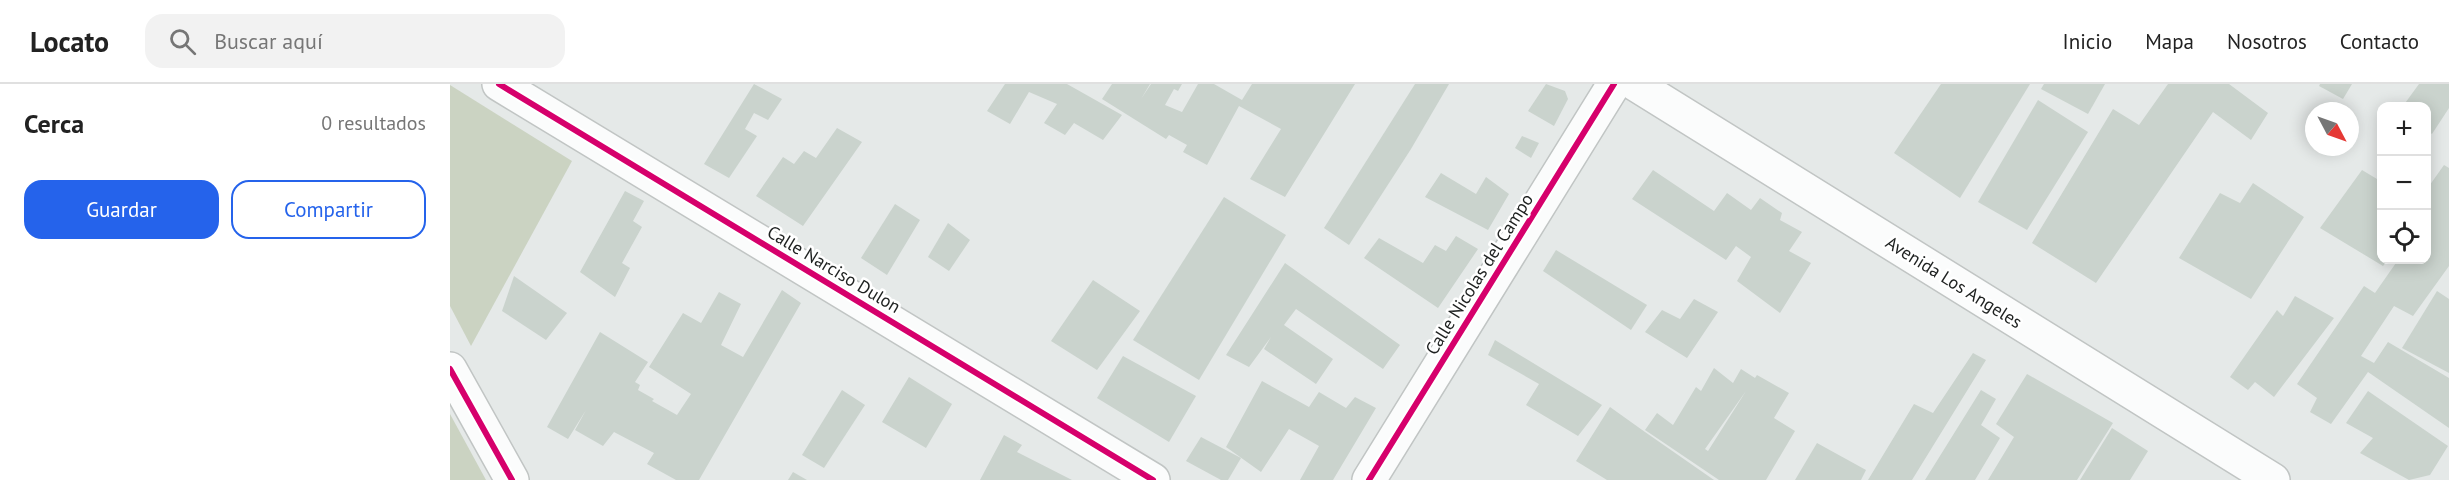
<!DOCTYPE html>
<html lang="es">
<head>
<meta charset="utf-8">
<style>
	:root { --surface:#fff; --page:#f2f2f2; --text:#222; --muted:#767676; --line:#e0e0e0; --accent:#2563eb }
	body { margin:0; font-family:"PT Sans",sans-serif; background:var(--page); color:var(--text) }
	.controls { position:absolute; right:18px; top:18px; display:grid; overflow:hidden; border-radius:12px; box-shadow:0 3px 15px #0003 }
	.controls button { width:54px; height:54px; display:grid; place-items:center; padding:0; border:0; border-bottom:2px solid var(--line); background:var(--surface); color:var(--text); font:30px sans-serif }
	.compass { position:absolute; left:1855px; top:18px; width:54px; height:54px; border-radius:50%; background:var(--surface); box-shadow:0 3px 15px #0003; rotate:131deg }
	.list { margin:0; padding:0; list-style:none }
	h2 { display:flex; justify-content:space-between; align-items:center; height:78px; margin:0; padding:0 24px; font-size:26px }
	h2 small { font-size:20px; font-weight:400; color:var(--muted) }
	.actions { display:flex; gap:12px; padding:18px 24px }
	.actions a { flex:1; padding:14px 0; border:2px solid var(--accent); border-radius:18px; text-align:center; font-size:21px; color:var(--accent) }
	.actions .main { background:var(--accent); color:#fff }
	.icon { flex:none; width:33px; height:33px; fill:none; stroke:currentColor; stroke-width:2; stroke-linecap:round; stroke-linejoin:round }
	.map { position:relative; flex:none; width:1999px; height:396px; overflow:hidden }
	header { display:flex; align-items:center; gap:36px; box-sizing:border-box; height:84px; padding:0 30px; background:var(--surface); border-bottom:2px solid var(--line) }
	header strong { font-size:28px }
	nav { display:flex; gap:33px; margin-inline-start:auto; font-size:21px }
	.search { width:420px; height:54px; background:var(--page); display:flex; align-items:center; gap:15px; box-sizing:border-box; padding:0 21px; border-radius:18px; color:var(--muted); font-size:22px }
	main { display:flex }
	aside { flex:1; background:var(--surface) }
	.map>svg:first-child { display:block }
	.green { fill:#cbd3c2 }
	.building { fill:#cad3cd; fill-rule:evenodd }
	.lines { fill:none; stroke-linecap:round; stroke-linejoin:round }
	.street-casing { stroke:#c1c5c4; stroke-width:36 }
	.secondary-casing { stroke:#c1c5c4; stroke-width:36 }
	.street { stroke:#fbfcfc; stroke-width:33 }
	.secondary { stroke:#fbfcfc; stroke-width:33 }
	.cycleway-casing { stroke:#fff; stroke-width:10 }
	.cycleway { stroke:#d6006c; stroke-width:6 }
	.labels { text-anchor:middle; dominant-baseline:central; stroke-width:5; stroke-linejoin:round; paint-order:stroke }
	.street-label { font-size:18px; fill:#1e2120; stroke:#fff }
</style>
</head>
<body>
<header>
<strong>Locato</strong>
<div class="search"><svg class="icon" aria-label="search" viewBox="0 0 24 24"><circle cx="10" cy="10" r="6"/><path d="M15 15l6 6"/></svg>Buscar aquí</div>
<nav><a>Inicio</a><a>Mapa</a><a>Nosotros</a><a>Contacto</a></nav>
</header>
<main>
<aside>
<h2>Cerca<small>0 resultados</small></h2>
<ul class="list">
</ul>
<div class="actions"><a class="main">Guardar</a><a>Compartir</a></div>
</aside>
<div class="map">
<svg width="1999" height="396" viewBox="0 0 1999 396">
	<rect width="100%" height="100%" fill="#e5e9e8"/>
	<g class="green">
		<path d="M 0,1 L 122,77 L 21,262 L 0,222 Z"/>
		<path d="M 0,330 L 36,396 L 0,396 Z"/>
	</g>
	<g class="building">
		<path d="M 304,0 L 332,15 L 318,36 L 304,29 L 295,45 L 307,52 L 279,94 L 254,80 Z"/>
		<path d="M 555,0 L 617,0 L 672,31 L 653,56 L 624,39 L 615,51 L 594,39 L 607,20 L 579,8 L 560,40 L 537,27 Z"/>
		<path d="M 662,0 L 700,0 L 691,15 L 701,0 L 732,0 L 728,7 L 724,5 L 715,21 L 732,28 L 748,0 L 764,0 L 792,16 L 802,0 L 905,0 L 835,113 L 800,95 L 831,45 L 789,22 L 757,81 L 733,68 L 737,61 L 719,51 L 716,55 L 652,15 Z"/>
		<path d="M 965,0 L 999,0 L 961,65 L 899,161 L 874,144 Z"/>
		<path d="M 1096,0 L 1115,7 L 1118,15 L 1104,42 L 1078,27 Z"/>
		<path d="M 1491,0 L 1580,0 L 1510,114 L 1444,69 Z"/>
		<path d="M 1594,0 L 1655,0 L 1638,30 L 1591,5 Z"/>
		<path d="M 1718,0 L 1779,0 L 1818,29 L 1801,56 L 1763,28 L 1646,199 L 1582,159 L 1663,25 L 1689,41 Z"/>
		<path d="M 1870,0 L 1902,0 L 1893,15 L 1869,2 Z"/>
		<path d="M 1969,0 L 1999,0 L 1999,24 L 1982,50 L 1977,46 L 1977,22 L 1953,22 Z"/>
		<path d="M 1588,16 L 1638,48 L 1577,146 L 1528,118 Z"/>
		<path d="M 387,44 L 412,58 L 353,142 L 306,112 L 333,73 L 344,80 L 354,67 L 366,74 Z"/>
		<path d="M 1072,52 L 1089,59 L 1081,74 L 1065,64 Z"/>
		<path d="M 1994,81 L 1999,84 L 1999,182 L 1963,232 L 1944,222 L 1911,272 L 1924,279 L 1938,258 L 1999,294 L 1999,344 L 1918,288 L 1881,340 L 1860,328 L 1867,314 L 1847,300 L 1914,202 L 1925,209 L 1948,176 L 1977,176 L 1977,134 L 1981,128 L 1977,125 L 1977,105 Z"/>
		<path d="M 1203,86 L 1264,127 L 1277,109 L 1301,126 L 1310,114 L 1332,129 L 1330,136 L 1352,148 L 1339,167 L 1361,179 L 1330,229 L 1287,197 L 1301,173 L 1286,162 L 1276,176 L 1182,115 Z"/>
		<path d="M 1912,86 L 1932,98 L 1932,176 L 1938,176 L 1933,182 L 1870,144 Z"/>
		<path d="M 991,89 L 1026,110 L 1036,93 L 1059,110 L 1038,146 L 975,113 Z"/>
		<path d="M 1803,99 L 1854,133 L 1801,215 L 1729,174 L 1770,109 L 1790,119 Z"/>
		<path d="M 175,107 L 194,117 L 183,137 L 192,143 L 172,179 L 180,184 L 165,213 L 130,188 Z"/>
		<path d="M 774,113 L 836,151 L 749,296 L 683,256 Z"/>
		<path d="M 445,120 L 470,136 L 437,191 L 411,174 Z"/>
		<path d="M 498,139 L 520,156 L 499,187 L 478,173 Z"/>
		<path d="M 1006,152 L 1028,165 L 988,224 L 914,174 L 929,154 L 973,179 L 985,161 L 996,167 Z"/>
		<path d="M 1106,166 L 1197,221 L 1181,246 L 1093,187 Z"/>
		<path d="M 835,179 L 950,261 L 933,285 L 846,225 L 834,241 L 883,275 L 866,300 L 814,265 L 821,253 L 799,283 L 776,271 Z"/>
		<path d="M 64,192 L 117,229 L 96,256 L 52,227 Z"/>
		<path d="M 643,196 L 690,227 L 647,286 L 601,257 Z"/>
		<path d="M 332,206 L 351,219 L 249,396 L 226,396 L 197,380 L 204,369 L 164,348 L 153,362 L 125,346 L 136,326 L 118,355 L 97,343 L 150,248 L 198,278 L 185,298 L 190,301 L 188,306 L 204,315 L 202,317 L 227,331 L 241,310 L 199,283 L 233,229 L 251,239 L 269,208 L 291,220 L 271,261 L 293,273 Z"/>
		<path d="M 1987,207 L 1999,215 L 1999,289 L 1952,264 Z"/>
		<path d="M 1845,212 L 1884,234 L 1824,313 L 1805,298 L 1798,306 L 1780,293 L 1827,226 L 1833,232 Z"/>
		<path d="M 1244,215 L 1268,228 L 1237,274 L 1195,248 L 1212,226 L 1230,235 Z"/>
		<path d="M 1045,256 L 1152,321 L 1128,352 L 1076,321 L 1089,300 L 1038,271 Z"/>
		<path d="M 1523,269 L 1536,276 L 1462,396 L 1418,396 L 1464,320 L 1483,329 Z"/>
		<path d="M 673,272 L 746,312 L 719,358 L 647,314 Z"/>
		<path d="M 1264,284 L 1283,299 L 1291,285 L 1305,294 L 1307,291 L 1339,309 L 1324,334 L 1345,347 L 1316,396 L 1269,396 L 1195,346 L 1207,329 L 1223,341 L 1246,303 L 1251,307 ZM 1296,307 L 1258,367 L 1255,365 Z"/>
		<path d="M 1577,290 L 1663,339 L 1627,396 L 1538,396 L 1564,353 L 1546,340 Z"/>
		<path d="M 459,293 L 502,320 L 476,364 L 432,338 Z"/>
		<path d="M 812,297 L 859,323 L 869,308 L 896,324 L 905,313 L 926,324 L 883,396 L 850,396 L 869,362 L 839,345 L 811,388 L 776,363 Z"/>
		<path d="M 392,306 L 415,321 L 374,384 L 352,371 Z"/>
		<path d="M 1531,306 L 1546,315 L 1531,341 L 1550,354 L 1525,396 L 1475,396 Z"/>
		<path d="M 1918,307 L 1998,362 L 1980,391 L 1959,396 L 1910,369 L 1923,354 L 1896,339 Z"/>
		<path d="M 1160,323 L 1195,348 L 1264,396 L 1157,396 L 1126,377 Z"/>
		<path d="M 1662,344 L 1698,367 L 1680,396 L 1630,396 Z"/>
		<path d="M 554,351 L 572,361 L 567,368 L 622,396 L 530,396 Z"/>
		<path d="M 751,353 L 791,374 L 778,396 L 771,396 L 736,377 Z"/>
		<path d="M 1367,359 L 1416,386 L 1411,396 L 1345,396 Z"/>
		<path d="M 343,388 L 357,396 L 338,396 Z"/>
	</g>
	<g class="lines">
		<defs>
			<g id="street">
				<path d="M 49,0 L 703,396"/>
				<path d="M 919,396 L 1164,0"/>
			</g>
			<g id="secondary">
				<path d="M 1185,0 L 1823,396"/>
				<path d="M 0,285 L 62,396"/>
			</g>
		</defs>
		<use href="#street" class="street-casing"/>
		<use href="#secondary" class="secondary-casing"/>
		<use href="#street" class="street"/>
		<use href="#secondary" class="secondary"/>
		<defs>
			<g id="cycleway">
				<path d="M 49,0 L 703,396"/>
				<path d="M 0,285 L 62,396"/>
				<path d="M 919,396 L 1164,0"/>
			</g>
		</defs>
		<use href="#cycleway" class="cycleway-casing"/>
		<use href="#cycleway" class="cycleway"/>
	</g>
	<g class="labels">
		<g class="street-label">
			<text transform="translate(384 185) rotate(31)">Calle Narciso Dulon</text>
			<text transform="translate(1029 190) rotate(-58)">Calle Nicolas del Campo</text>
			<text transform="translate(1504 198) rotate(32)">Avenida Los Angeles</text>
		</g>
	</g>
</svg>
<div class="controls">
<button>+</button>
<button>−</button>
<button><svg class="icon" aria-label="locate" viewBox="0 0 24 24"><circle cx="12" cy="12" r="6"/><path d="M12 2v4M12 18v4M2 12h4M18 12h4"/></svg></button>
</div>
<svg class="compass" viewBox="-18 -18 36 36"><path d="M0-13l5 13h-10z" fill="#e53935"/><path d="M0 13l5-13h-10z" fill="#767676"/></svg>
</div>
</main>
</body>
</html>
